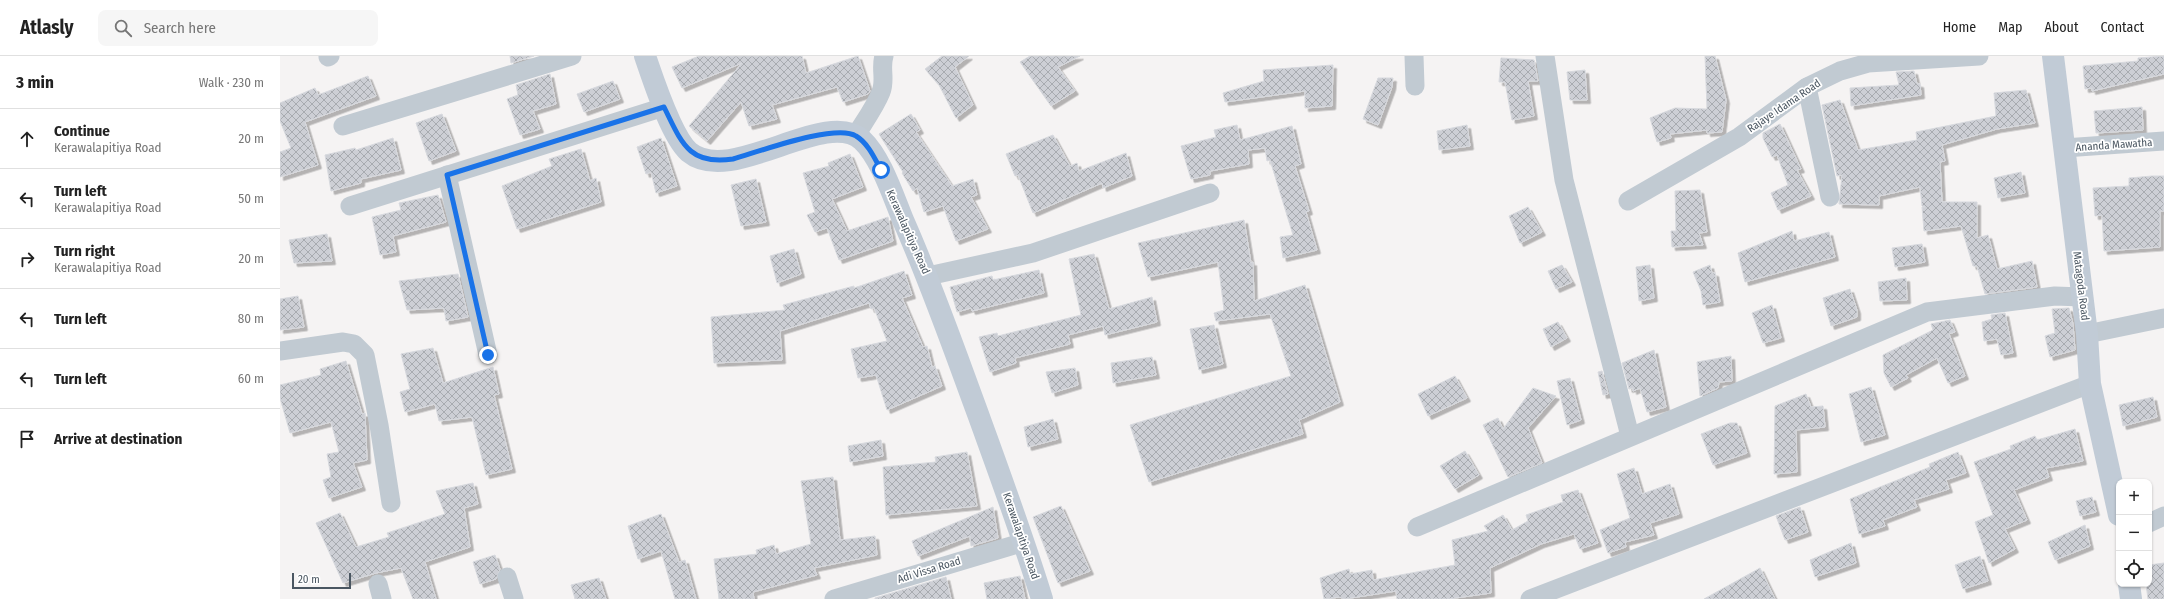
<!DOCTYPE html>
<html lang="en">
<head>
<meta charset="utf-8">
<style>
	:root { --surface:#fff; --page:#f6f6f6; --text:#222; --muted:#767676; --line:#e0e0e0 }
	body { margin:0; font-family:"Fira Sans Condensed",sans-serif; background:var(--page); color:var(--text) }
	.controls { position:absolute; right:12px; bottom:12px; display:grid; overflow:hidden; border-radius:8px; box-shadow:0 1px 3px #0004 }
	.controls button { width:36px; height:36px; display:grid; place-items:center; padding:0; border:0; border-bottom:1px solid var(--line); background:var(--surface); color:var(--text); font:20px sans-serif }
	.scale { position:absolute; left:12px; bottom:10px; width:59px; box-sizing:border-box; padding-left:4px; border:2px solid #4a5661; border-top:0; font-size:11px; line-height:14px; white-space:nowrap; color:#4a5661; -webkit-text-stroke:3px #fff; paint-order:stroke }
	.stop { position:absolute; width:12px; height:12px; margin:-9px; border:3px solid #1a73e8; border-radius:50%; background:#fff }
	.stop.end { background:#1a73e8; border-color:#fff; box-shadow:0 1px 4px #0008 }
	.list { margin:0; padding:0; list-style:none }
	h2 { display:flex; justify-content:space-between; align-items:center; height:52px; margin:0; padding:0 16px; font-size:17px }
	h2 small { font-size:13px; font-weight:400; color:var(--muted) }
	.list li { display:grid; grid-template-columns:26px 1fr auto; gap:12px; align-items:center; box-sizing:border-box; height:60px; padding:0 16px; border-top:1px solid var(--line) }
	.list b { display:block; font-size:15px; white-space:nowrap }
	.list p { margin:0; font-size:13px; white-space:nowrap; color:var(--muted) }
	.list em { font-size:13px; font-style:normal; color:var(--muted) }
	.icon { flex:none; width:22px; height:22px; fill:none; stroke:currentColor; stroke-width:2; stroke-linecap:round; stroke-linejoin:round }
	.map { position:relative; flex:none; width:1884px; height:543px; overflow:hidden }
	header { display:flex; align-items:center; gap:24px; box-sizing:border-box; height:56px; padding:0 20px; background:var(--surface); border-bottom:1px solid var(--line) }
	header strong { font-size:19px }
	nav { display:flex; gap:22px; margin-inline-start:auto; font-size:14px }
	.search { width:280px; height:36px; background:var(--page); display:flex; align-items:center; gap:10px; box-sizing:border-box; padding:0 14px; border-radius:8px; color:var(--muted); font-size:15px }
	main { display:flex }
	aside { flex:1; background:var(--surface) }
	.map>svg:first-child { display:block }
	.building { fill:url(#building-cross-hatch); stroke:#d7d9de; filter:url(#shadow) }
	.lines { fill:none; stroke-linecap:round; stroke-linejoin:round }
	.street { stroke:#c1cad2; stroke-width:19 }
	.secondary { stroke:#c1cbd6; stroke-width:22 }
	.route { stroke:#1a73e8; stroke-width:5 }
	.labels { text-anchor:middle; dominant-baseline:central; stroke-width:3.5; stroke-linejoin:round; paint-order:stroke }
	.street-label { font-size:11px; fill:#4a5661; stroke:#fff }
</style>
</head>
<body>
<header>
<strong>Atlasly</strong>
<div class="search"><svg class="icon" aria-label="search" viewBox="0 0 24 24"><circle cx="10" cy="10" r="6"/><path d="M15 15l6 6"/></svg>Search here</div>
<nav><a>Home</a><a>Map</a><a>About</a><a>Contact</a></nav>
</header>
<main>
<aside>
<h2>3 min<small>Walk · 230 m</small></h2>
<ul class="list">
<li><svg class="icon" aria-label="ahead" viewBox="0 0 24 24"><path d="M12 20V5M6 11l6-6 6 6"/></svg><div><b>Continue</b><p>Kerawalapitiya Road</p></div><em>20 m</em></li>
<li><svg class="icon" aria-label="left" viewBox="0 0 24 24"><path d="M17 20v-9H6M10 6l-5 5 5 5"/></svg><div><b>Turn left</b><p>Kerawalapitiya Road</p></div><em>50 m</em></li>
<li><svg class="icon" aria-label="right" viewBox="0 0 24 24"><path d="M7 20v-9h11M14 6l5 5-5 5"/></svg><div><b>Turn right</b><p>Kerawalapitiya Road</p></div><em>20 m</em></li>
<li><svg class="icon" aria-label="left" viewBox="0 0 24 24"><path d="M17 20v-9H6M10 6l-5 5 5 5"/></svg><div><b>Turn left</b></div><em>80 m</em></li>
<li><svg class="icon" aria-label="left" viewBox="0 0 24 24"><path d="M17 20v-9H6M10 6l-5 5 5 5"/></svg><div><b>Turn left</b></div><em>60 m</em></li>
<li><svg class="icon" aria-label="arrive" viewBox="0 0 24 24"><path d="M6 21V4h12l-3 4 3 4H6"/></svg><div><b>Arrive at destination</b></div></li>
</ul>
</aside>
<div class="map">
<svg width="1884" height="543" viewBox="0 0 1884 543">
	<defs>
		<pattern id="building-cross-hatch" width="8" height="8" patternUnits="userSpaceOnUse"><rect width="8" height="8" fill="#cdcfd5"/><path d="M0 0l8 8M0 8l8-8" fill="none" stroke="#a8abb0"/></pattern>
		<filter id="shadow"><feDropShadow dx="3.5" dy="3.5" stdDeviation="0" flood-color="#0004"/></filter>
	</defs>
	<rect width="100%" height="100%" fill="#f5f3f3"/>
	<g class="building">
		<path d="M 230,0 L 254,0 L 231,7 Z"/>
		<path d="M 419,0 L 522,0 L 526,17 L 578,0 L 590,35 L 588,38 L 563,46 L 557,31 L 492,49 L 497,63 L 469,70 L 461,46 L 427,85 L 409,70 L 462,7 L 402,32 L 392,11 Z"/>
		<path d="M 662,0 L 689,0 L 675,11 L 693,49 L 676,62 L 659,29 L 645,13 Z"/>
		<path d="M 750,0 L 800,0 L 778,11 L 795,35 L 771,50 L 740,6 Z"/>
		<path d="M 1425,0 L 1435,0 L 1446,44 L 1442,76 L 1427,77 L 1427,74 L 1390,78 L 1391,82 L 1377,86 L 1370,62 L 1395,52 L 1427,53 Z"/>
		<path d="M 1884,0 L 1884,18 L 1812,35 L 1812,32 L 1805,33 L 1803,10 L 1858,5 L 1858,2 Z"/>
		<path d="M 1221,2 L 1254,4 L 1258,25 L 1248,25 L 1254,60 L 1232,64 L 1225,26 L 1219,26 Z"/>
		<path d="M 1053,9 L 1052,50 L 1025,52 L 1025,35 L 945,46 L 943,37 L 984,25 L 983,14 Z"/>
		<path d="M 1305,14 L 1307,44 L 1290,44 L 1287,16 Z"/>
		<path d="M 1634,15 L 1637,28 L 1640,28 L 1641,39 L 1571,50 L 1570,32 L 1619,29 L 1616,16 Z"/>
		<path d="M 270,18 L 276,48 L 253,55 L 260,73 L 240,79 L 227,43 L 238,39 L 236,29 Z"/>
		<path d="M 88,20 L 96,40 L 25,66 L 38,109 L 0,121 L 0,96 L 11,92 L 0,65 L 0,47 L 35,32 L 38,39 Z"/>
		<path d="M 1098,22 L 1113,22 L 1112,31 L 1098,69 L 1083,63 Z"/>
		<path d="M 333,25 L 340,43 L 304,56 L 297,38 Z"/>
		<path d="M 1746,34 L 1755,67 L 1717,73 L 1662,89 L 1665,105 L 1660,106 L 1662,146 L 1697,146 L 1697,182 L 1708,179 L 1717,213 L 1752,205 L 1757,231 L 1705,238 L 1697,210 L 1693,210 L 1681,170 L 1644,175 L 1642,151 L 1645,151 L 1642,150 L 1640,131 L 1599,140 L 1599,149 L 1559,148 L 1562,119 L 1557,120 L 1542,49 L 1560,44 L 1578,94 L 1637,84 L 1636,76 L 1716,60 L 1714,37 Z"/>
		<path d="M 1862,51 L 1863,74 L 1816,77 L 1814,55 Z"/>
		<path d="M 162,58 L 176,95 L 149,105 L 136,67 Z"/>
		<path d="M 631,58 L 640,74 L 636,76 L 672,130 L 693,123 L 697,139 L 691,141 L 708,173 L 676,185 L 663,150 L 644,156 L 637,132 L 633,135 L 622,117 L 623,116 L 599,78 Z"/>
		<path d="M 1500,68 L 1521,113 L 1517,114 L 1531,140 L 1498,154 L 1491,137 L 1508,129 L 1497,99 L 1492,101 L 1483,82 L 1483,77 Z"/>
		<path d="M 957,69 L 960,84 L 1012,70 L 1021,108 L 1015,110 L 1029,155 L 1026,156 L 1037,194 L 1003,202 L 1000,181 L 1013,179 L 990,104 L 987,105 L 985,92 L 968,94 L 969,108 L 930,115 L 930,119 L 911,123 L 901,90 L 936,81 L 934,74 Z"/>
		<path d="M 1187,69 L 1190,90 L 1159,94 L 1157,75 Z"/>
		<path d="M 773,79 L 790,110 L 797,107 L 799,115 L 846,97 L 852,120 L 823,132 L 822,127 L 753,157 L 738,119 L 735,120 L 726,98 Z"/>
		<path d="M 113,82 L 121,114 L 81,123 L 81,127 L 51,135 L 45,99 L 75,92 L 76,94 Z"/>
		<path d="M 381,82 L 397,130 L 376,137 L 371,116 L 366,118 L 357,91 Z"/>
		<path d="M 301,93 L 310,125 L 316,122 L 321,146 L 237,173 L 222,130 L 272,110 L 269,103 Z"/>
		<path d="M 570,98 L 583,131 L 552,143 L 567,175 L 608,161 L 613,185 L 559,204 L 547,172 L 535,176 L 527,159 L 535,156 L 523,117 L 549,110 L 548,107 Z"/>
		<path d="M 1741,116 L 1745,137 L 1718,142 L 1714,122 Z"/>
		<path d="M 1872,120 L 1884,120 L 1884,155 L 1880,155 L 1880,191 L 1824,195 L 1822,159 L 1815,160 L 1813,132 L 1849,130 L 1849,122 Z"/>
		<path d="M 476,123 L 486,166 L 461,170 L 451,129 Z"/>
		<path d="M 1420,134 L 1427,176 L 1419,177 L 1423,189 L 1392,191 L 1391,175 L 1396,175 L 1395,135 Z"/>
		<path d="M 158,139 L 166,166 L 113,180 L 116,196 L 100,199 L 92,161 L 121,154 L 119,147 Z"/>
		<path d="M 1248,151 L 1262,176 L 1240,187 L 1229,160 Z"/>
		<path d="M 964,164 L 971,207 L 973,206 L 974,245 L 1025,229 L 1060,346 L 1019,364 L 1023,378 L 869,426 L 850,369 L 1011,320 L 990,258 L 936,265 L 934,257 L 944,254 L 938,206 L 868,221 L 858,187 Z"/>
		<path d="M 1512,175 L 1514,185 L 1549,176 L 1555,201 L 1465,226 L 1458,197 Z"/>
		<path d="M 47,178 L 52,205 L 14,207 L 9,184 Z"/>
		<path d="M 1642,188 L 1645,206 L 1615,211 L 1612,192 Z"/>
		<path d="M 514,193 L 521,218 L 497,227 L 490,200 Z"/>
		<path d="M 814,198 L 829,253 L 872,241 L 877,266 L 825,279 L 823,270 L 788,279 L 790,288 L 735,302 L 736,307 L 710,316 L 699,281 L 717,277 L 718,280 L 801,259 L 789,203 Z"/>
		<path d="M 1282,209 L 1292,226 L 1276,233 L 1268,215 Z"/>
		<path d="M 1370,209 L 1374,242 L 1359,245 L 1356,211 Z"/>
		<path d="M 1430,209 L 1432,217 L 1435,217 L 1440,246 L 1423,249 L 1421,235 L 1413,216 Z"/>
		<path d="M 759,214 L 764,237 L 692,255 L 691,252 L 677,256 L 670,231 L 712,220 L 713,224 Z"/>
		<path d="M 624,215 L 632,239 L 622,242 L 643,291 L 647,290 L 652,311 L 655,310 L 662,330 L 607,354 L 596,319 L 578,322 L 571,293 L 607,285 L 594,252 L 591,253 L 589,247 L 500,275 L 502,304 L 434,307 L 431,261 L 505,254 L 503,249 L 574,230 L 574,232 Z"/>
		<path d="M 178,218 L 188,261 L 166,265 L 164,252 L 127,254 L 119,225 Z"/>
		<path d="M 1626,222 L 1627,244 L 1600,245 L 1598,226 Z"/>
		<path d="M 1570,233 L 1577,254 L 1577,261 L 1551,270 L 1543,242 Z"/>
		<path d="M 18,240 L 24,271 L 0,274 L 0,243 Z"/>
		<path d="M 1492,249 L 1501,282 L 1483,287 L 1472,257 Z"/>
		<path d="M 1789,252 L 1793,268 L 1795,294 L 1770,301 L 1765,280 L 1775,277 L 1772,253 Z"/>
		<path d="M 1725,257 L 1733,297 L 1721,299 L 1717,283 L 1704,285 L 1702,266 L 1712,263 L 1711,259 Z"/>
		<path d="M 1670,264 L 1675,276 L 1669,278 L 1685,320 L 1668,327 L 1657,302 L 1626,319 L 1628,322 L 1611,331 L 1604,317 L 1603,299 L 1653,274 L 1651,268 Z"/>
		<path d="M 1278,266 L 1287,282 L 1271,291 L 1263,273 Z"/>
		<path d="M 934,269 L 943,308 L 919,314 L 910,273 Z"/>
		<path d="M 153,292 L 163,327 L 213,311 L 219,338 L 214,339 L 232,413 L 206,419 L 192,361 L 159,365 L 155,348 L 125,356 L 120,336 L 130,333 L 121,298 Z"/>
		<path d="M 1374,294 L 1386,351 L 1367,356 L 1360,332 L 1353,335 L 1353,332 L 1349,333 L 1342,307 Z"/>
		<path d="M 1451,300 L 1452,325 L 1439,326 L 1438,332 L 1420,340 L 1417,306 Z"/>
		<path d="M 872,301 L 876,319 L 833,327 L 831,307 Z"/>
		<path d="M 66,305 L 82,358 L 85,357 L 87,404 L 73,407 L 82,431 L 49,442 L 43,424 L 51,421 L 47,398 L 59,396 L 51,366 L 10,377 L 0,342 L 0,329 L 41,319 L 40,313 Z"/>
		<path d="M 795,312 L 798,329 L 772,337 L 766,316 Z"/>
		<path d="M 1322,315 L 1328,338 L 1323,339 L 1318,316 Z"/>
		<path d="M 1175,320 L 1187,342 L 1148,360 L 1138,338 Z"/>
		<path d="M 1290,322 L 1301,364 L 1287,369 L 1277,325 Z"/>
		<path d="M 1591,331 L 1605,379 L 1581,386 L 1569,338 Z"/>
		<path d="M 1253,332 L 1276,340 L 1248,372 L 1262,407 L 1228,421 L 1203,369 L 1218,362 L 1223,373 Z"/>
		<path d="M 1526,338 L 1531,351 L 1543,350 L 1545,371 L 1516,374 L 1517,416 L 1494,418 L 1495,350 Z"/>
		<path d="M 1873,341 L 1877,361 L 1843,370 L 1839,349 Z"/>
		<path d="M 773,363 L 778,383 L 748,391 L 744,371 Z"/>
		<path d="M 1450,367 L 1457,367 L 1467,397 L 1433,409 L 1421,378 Z"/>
		<path d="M 1795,373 L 1803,405 L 1766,412 L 1769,421 L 1734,434 L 1747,464 L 1725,473 L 1735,493 L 1709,507 L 1695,466 L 1713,459 L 1694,406 L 1731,393 L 1730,390 L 1755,380 L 1757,384 Z"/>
		<path d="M 601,384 L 603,400 L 570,406 L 568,390 Z"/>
		<path d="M 1185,395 L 1199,419 L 1175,433 L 1160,410 Z"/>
		<path d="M 687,396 L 697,450 L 606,459 L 603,411 L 656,406 L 655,401 Z"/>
		<path d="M 1678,396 L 1686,417 L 1666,424 L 1669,433 L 1634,444 L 1637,451 L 1603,464 L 1605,470 L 1579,478 L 1570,443 L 1650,411 L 1649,408 Z"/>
		<path d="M 1354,412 L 1362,438 L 1390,428 L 1399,458 L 1370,467 L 1374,479 L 1345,486 L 1346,491 L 1328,497 L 1320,474 L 1350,462 L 1337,418 Z"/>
		<path d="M 553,421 L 560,484 L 595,480 L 597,499 L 534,512 L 537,519 L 473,536 L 474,543 L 439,543 L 434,503 L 477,498 L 476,494 L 494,489 L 496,498 L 531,488 L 521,425 Z"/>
		<path d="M 193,427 L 198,448 L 184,452 L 190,491 L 145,506 L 156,543 L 133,543 L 121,512 L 96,517 L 63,527 L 36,467 L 60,457 L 76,491 L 109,481 L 107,477 L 165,458 L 156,435 Z"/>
		<path d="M 1298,434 L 1318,487 L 1300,493 L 1294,478 L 1261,488 L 1210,512 L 1211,537 L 1168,543 L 1117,543 L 1116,535 L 1064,543 L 1060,541 L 1044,543 L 1040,522 L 1069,513 L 1070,518 L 1092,514 L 1093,524 L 1175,509 L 1172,484 L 1208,475 L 1204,470 L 1223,459 L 1232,474 L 1248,465 L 1246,459 L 1283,446 L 1281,439 Z"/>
		<path d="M 1812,441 L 1816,456 L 1800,460 L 1796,445 Z"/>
		<path d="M 781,450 L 810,515 L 778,527 L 753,461 Z"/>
		<path d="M 713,451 L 718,482 L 691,490 L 690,480 L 638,500 L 632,485 Z"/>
		<path d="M 1520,451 L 1528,476 L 1505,484 L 1496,460 Z"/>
		<path d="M 381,458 L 399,506 L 405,504 L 416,543 L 395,543 L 381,495 L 358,503 L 348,470 Z"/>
		<path d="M 1805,469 L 1810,490 L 1775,504 L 1768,486 Z"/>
		<path d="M 1571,487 L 1576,507 L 1535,521 L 1530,504 Z"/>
		<path d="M 215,499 L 220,513 L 216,523 L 200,528 L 193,506 Z"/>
		<path d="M 1700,500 L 1708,525 L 1683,533 L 1675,509 Z"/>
		<path d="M 1884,507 L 1884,543 L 1868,543 L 1866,528 L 1869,528 L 1869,509 Z"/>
		<path d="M 1480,512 L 1495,543 L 1424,543 Z"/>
		<path d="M 740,520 L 745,543 L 707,543 L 704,527 Z"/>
		<path d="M 666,521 L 671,543 L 595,543 L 595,542 Z"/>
		<path d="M 319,522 L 326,543 L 295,543 L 291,529 Z"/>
	</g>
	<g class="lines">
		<g class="street">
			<path d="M 1134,0 L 1135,30"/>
			<path d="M 1265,0 L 1284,124 L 1350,380"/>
			<path d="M 48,1 L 50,0"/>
			<path d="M 1527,31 L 1550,141"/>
			<path d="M 63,70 L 292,0"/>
			<path d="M 576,79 C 584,66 595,51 601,36 C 606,24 600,12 604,0"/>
			<path d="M 1784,92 L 1884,85"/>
			<path d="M 167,119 L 208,299"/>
			<path d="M 1348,145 L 1459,81 L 1527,31 L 1560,15 L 1588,7 L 1699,0"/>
			<path d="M 70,150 L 384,51"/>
			<path d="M 648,220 L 753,197 L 930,137"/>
			<path d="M 1807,278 L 1884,262"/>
			<path d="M 0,295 L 63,286 L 74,288 L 85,299 L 99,369 L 111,447"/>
			<path d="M 1869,467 L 1884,460"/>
			<path d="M 1137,471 L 1647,256 L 1775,240 L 1802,241"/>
			<path d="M 227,521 L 234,543"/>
			<path d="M 98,528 L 102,543"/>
			<path d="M 554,543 L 744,486"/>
			<path d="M 1250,543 L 1810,328"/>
		</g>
		<g class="secondary">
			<path d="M 365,0 C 373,23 391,80 409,96 C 451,131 545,51 582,84 C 601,102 613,140 623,164 C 651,227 674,293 698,358 C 720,419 743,481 762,543"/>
			<path d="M 1773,0 L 1807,278 L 1810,328 L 1839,459"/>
			<path d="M 1849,528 L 1851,543"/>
		</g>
	</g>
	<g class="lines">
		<path class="route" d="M 208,299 L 167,119 L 384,51 C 401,85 408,110 453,103 C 478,96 556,67 576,80 C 588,87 595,103 601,114"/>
	</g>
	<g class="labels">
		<g class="street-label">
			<text transform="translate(1504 50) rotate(-34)">Rajaye Idama Road</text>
			<text transform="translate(1834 89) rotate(-4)">Ananda Mawatha</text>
			<text transform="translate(628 176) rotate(66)">Kerawalapitiya Road</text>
			<text transform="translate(1801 230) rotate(83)">Matagoda Road</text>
			<text transform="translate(741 480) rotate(71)">Kerawalapitiya Road</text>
			<text transform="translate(649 514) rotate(-17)">Adi Vissa Road</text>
		</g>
	</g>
</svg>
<div class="controls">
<button>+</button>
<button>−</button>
<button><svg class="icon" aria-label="locate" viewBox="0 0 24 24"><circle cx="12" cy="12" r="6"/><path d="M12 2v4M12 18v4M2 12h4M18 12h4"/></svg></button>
</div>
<div class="scale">20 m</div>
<div class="stop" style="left:601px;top:114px"></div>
<div class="stop end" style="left:208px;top:299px"></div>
</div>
</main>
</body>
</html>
